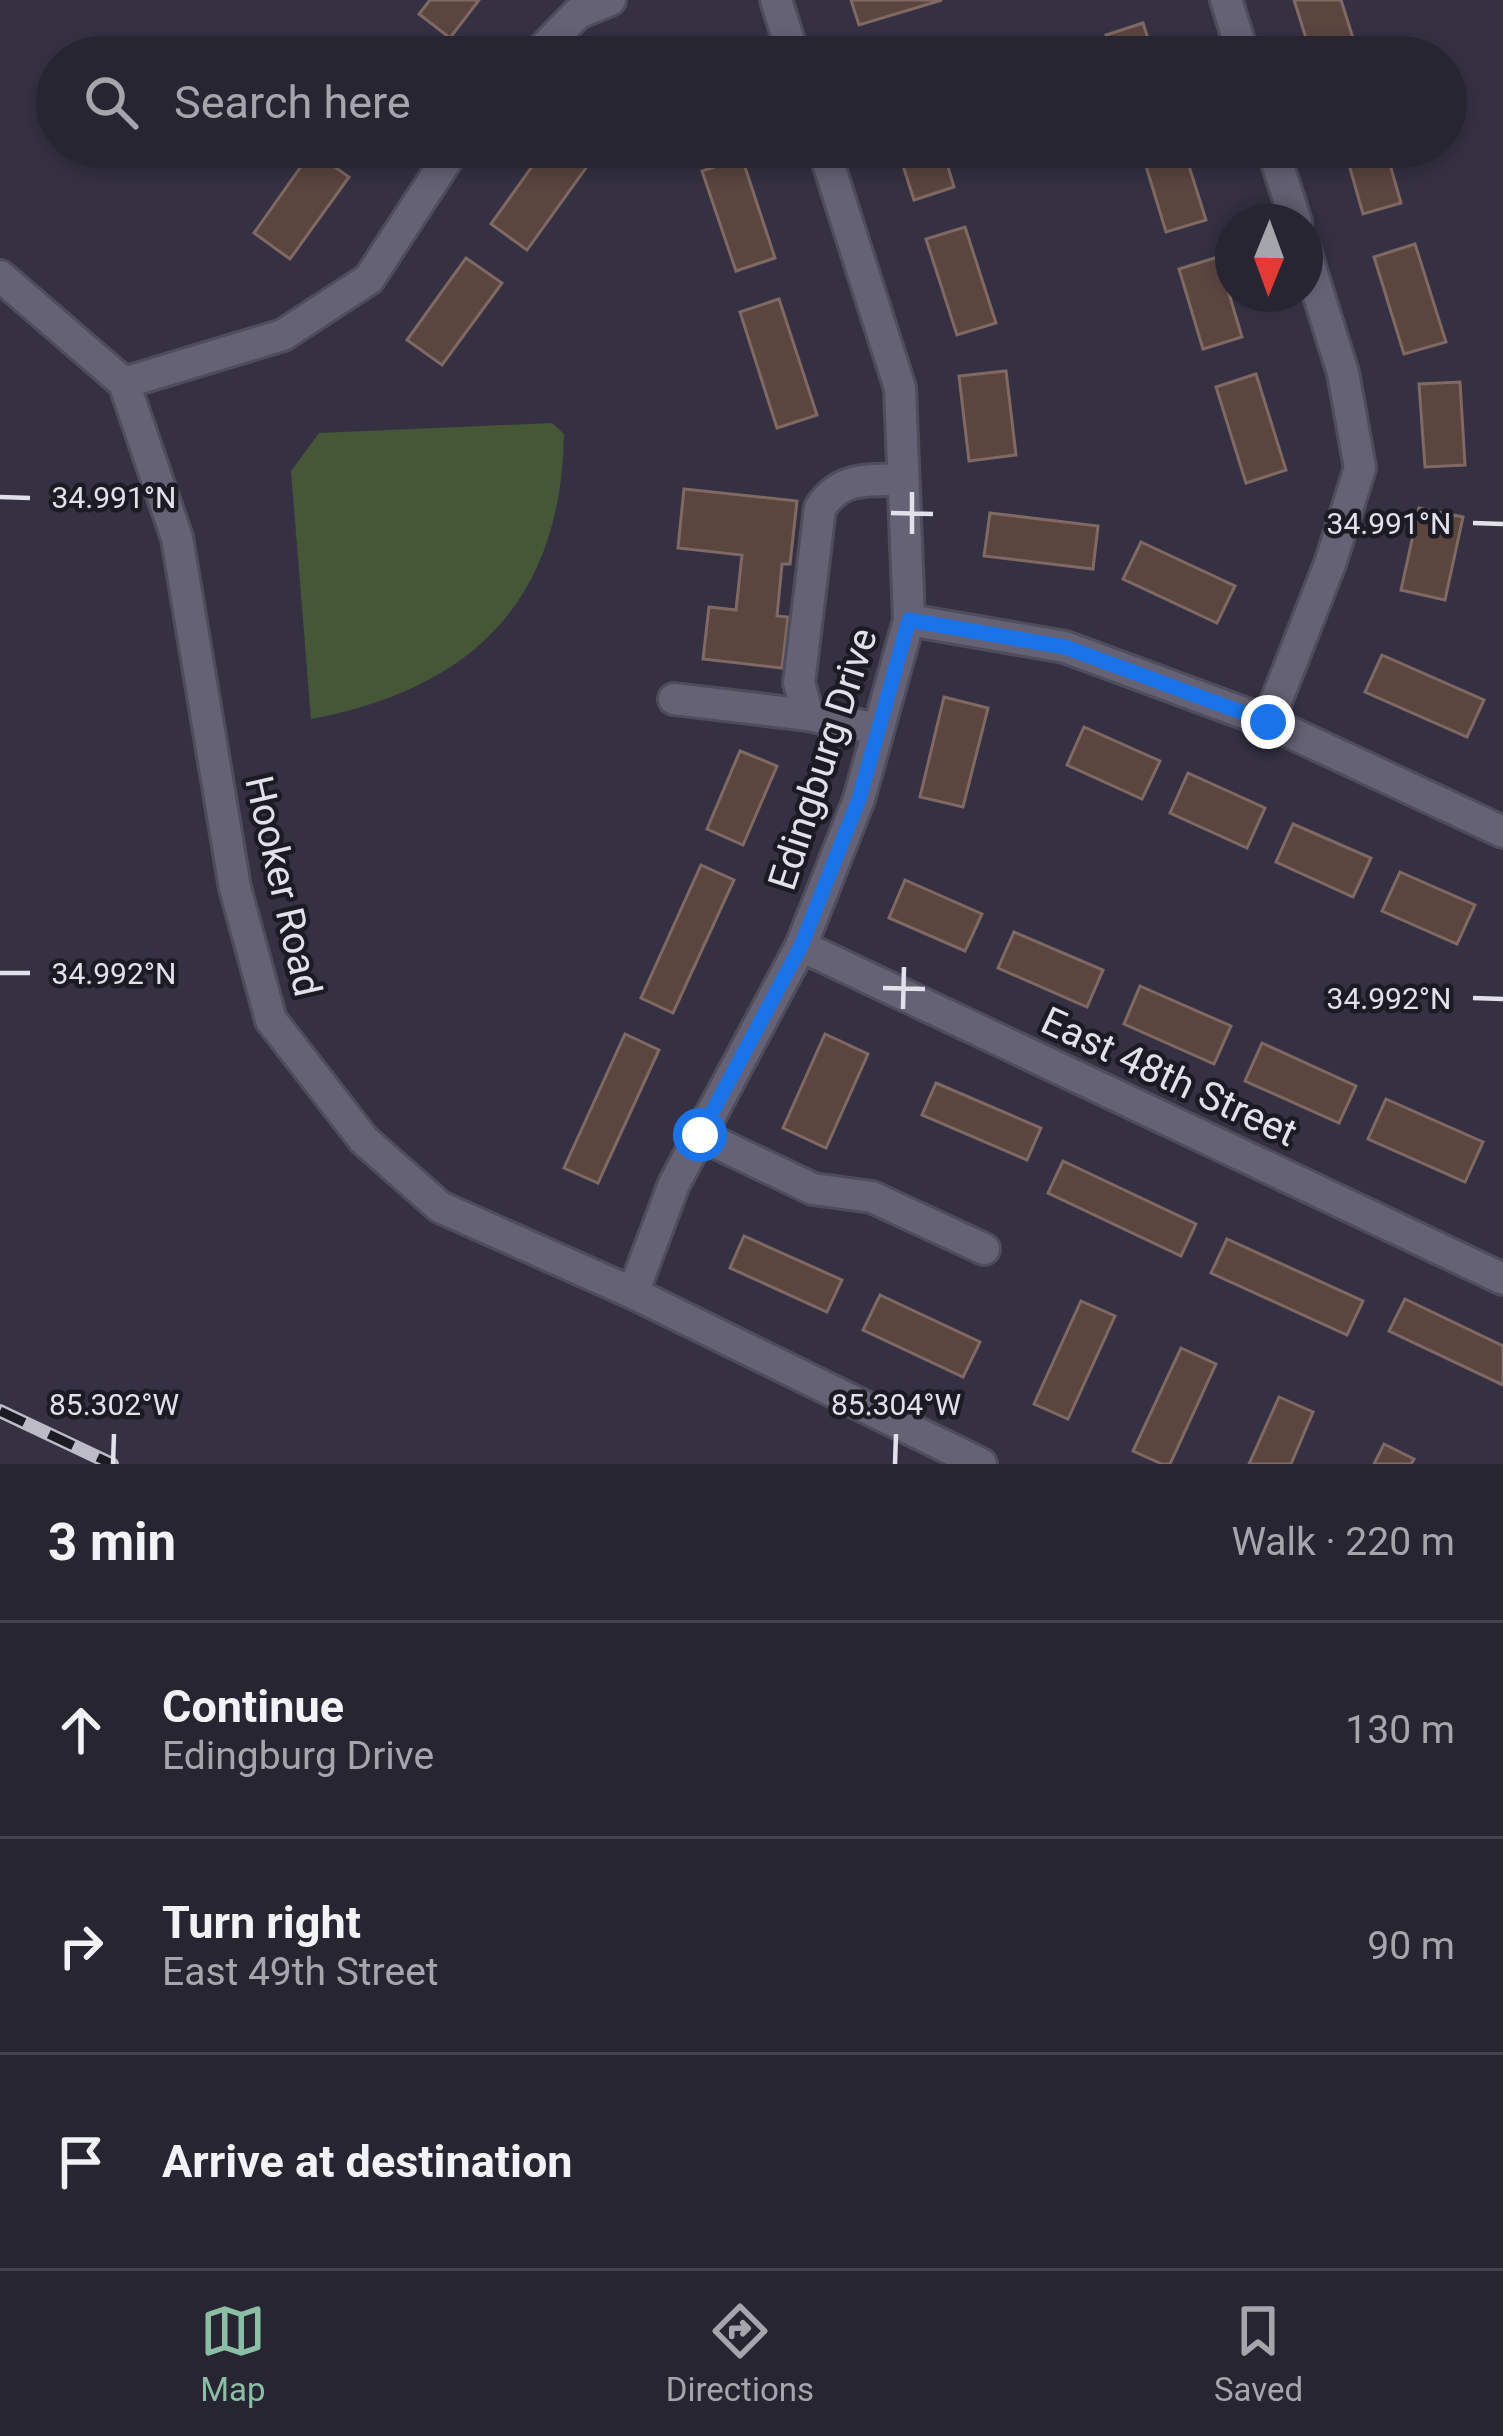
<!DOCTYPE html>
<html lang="en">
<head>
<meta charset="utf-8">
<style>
	:root { --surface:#282532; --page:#302d3a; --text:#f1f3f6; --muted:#a5a5ac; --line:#44424d; --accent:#8abfa5 }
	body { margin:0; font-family:Roboto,sans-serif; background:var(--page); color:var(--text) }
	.compass { position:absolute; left:1215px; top:204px; width:108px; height:108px; border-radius:50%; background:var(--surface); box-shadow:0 6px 18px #0003; rotate:181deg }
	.stop { position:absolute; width:36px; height:36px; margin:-27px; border:9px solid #1a73e8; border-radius:50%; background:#fff }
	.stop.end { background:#1a73e8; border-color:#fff; box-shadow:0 3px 12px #0008 }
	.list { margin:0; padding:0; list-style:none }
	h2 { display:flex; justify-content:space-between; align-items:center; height:156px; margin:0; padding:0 48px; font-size:51px }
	h2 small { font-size:39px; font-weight:400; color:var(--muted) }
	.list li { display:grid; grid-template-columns:78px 1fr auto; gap:36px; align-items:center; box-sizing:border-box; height:216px; padding:0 48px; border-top:3px solid var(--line) }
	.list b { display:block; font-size:45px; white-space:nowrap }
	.list p { margin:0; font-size:39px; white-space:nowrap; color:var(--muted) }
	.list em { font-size:39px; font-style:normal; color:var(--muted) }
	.icon { flex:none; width:66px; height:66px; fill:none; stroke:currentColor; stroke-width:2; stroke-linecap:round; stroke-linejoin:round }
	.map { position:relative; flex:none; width:1503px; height:1464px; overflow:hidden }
	.search { position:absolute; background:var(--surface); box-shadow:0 6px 18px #0003; left:36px; right:36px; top:36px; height:132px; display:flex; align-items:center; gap:30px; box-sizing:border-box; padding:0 42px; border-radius:66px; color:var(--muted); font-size:45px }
	.sheet { height:804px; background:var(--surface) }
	nav { display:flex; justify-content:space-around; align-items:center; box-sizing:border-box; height:168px; border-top:3px solid var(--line); background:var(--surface); font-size:33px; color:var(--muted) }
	nav a { display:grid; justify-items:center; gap:6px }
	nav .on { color:var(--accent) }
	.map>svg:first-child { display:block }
	.green { fill:#455736 }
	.building { fill:#5a453f; stroke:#806963; stroke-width:3 }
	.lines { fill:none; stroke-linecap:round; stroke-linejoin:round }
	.minor-casing { stroke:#4f4d5b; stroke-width:36 }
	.minor { stroke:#656275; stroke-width:30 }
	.rail-casing { stroke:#bcbbc7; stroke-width:14 }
	.rail { stroke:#1c1b23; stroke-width:9; stroke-dasharray:27; stroke-linecap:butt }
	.route { stroke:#1a73e8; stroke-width:15 }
	.ticks { fill:none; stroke:#e1e0eb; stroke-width:4.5 }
	.labels { text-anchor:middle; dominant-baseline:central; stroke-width:9; stroke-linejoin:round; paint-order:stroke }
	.street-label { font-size:39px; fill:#e1e0eb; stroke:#1c1b23 }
	.ticks-label { font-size:30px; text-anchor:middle; fill:#e1e0eb; stroke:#1c1b23; stroke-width:9; stroke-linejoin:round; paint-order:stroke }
</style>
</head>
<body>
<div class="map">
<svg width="1503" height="1464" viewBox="0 0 1503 1464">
	<rect width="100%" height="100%" fill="#353143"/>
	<path class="green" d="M 552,423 L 564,434 C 561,602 472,688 311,719 L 291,471 L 319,433 Z"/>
	<g class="building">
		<path d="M 430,0 L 479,0 L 450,38 L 419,14 Z"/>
		<path d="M 851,0 L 942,0 L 859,25 Z"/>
		<path d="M 1294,0 L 1341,0 L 1359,57 L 1312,57 Z"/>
		<path d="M 1143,23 L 1154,57 L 1113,57 L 1106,35 Z"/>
		<path d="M 726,45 L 729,57 L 689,57 Z"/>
		<path d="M 546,147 L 562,147 L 588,165 L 527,250 L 491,224 Z"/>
		<path d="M 897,147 L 942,147 L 954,187 L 914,200 Z"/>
		<path d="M 1163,147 L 1183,147 L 1206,220 L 1166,232 L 1142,153 Z"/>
		<path d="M 1344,147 L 1385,147 L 1401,203 L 1363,214 Z"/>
		<path d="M 312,151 L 349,177 L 290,259 L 254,233 Z"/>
		<path d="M 742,158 L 775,258 L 736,271 L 702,171 Z"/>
		<path d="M 965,227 L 996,323 L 957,335 L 926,239 Z"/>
		<path d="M 1415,244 L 1446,342 L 1404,354 L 1374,257 Z"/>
		<path d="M 1218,257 L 1242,337 L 1203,349 L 1179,269 Z"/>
		<path d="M 466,258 L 502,283 L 442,365 L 407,340 Z"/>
		<path d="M 779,299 L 817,415 L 777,428 L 740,312 Z"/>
		<path d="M 1006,371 L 1016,455 L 969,461 L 959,376 Z"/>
		<path d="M 1256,374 L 1286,470 L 1246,483 L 1216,387 Z"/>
		<path d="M 1460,382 L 1465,465 L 1425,467 L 1419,384 Z"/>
		<path d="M 684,489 L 797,501 L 790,564 L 782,564 L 777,616 L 788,617 L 782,668 L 703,659 L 709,607 L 736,610 L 742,555 L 678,548 Z"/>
		<path d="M 1419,508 L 1463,517 L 1445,600 L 1401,590 Z"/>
		<path d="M 990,513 L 1098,526 L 1093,569 L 984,556 Z"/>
		<path d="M 1141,542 L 1235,586 L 1217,623 L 1123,579 Z"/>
		<path d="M 1382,655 L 1484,700 L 1467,737 L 1365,692 Z"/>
		<path d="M 944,697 L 988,708 L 963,807 L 920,797 Z"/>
		<path d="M 1084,727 L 1160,761 L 1142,799 L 1067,765 Z"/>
		<path d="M 740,751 L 777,766 L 743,845 L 707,829 Z"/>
		<path d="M 1188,773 L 1265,808 L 1247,848 L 1170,813 Z"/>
		<path d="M 1293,824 L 1371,858 L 1353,897 L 1276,862 Z"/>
		<path d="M 701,865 L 734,880 L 673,1013 L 641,998 Z"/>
		<path d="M 1400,872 L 1475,905 L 1457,944 L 1382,911 Z"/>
		<path d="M 905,880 L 982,914 L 965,951 L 889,918 Z"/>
		<path d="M 1014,932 L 1103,970 L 1087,1007 L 998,968 Z"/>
		<path d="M 1140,986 L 1231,1026 L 1214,1064 L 1124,1024 Z"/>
		<path d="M 625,1034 L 659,1050 L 598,1183 L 564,1168 Z"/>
		<path d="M 825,1034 L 868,1054 L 826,1148 L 783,1128 Z"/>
		<path d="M 1262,1043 L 1356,1086 L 1339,1123 L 1245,1081 Z"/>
		<path d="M 936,1083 L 1041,1128 L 1027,1160 L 922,1115 Z"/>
		<path d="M 1386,1099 L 1483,1142 L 1465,1182 L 1368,1139 Z"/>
		<path d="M 1063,1161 L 1196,1224 L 1181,1256 L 1048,1193 Z"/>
		<path d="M 744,1236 L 842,1280 L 827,1312 L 730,1268 Z"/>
		<path d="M 1227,1239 L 1363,1301 L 1347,1335 L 1211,1273 Z"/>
		<path d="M 880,1295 L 980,1342 L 963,1377 L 863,1330 Z"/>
		<path d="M 1405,1299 L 1503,1346 L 1503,1385 L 1389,1331 Z"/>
		<path d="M 1081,1301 L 1115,1316 L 1068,1419 L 1034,1404 Z"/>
		<path d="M 1181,1348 L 1216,1364 L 1170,1464 L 1162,1464 L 1133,1451 Z"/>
		<path d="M 1279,1397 L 1313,1412 L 1291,1464 L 1249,1464 Z"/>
		<path d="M 1384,1444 L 1414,1459 L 1411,1464 L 1374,1464 Z"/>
	</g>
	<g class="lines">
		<defs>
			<g id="minor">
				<path d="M 776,0 L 794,57"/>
				<path d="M 1226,0 L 1244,57"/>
				<path d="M 535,57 L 578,13 L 610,0"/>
				<path d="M 1272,147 L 1296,222"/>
				<path d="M 0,276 L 124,383 L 177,538 L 235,888 L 271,1020 L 364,1140 L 440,1207 L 633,1293 L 981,1464"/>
				<path d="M 124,383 L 283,335 L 369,279 L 455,147"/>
				<path d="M 909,620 L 1065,647 L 1268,722 L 1503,832"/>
				<path d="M 674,699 L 808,715"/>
				<path d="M 1268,722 L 1331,561 L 1360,468 L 1343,373 L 1305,251"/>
				<path d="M 878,729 L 808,715 L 799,683 L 820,508 C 841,476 868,480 903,480"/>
				<path d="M 801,946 L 1503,1279"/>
				<path d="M 700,1135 L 813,1189 L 872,1197 L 984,1249"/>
				<path d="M 633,1293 L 674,1184 L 801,946 L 859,799 L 909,620 L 900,388 L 823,147"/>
			</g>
		</defs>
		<use href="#minor" class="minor-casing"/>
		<use href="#minor" class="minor"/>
		<defs>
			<path id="rail" d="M 0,1411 L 112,1464"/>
		</defs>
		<use href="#rail" class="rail-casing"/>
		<use href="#rail" class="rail"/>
	</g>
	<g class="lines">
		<path class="route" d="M 700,1135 L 801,946 L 859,799 L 909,620 L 1065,647 L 1268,722"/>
	</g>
	<path class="ticks" d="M 0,497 L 30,498M 891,513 L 933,514M 1473,523 L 1503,524M 912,534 L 912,492M 0,973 L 30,973M 883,988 L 925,989M 1473,998 L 1503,999M 903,1009 L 904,967M 113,1464 L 114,1434M 895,1464 L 896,1434"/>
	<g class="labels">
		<g class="street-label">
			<text transform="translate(823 759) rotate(-72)">Edingburg Drive</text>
			<text transform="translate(283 886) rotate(77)">Hooker Road</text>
			<text transform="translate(1169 1077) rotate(25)">East 48th Street</text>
		</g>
	</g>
	<g class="ticks-label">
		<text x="114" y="508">34.991°N</text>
		<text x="1389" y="534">34.991°N</text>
		<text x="114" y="984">34.992°N</text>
		<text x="1389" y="1009">34.992°N</text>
		<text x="114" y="1415">85.302°W</text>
		<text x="896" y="1415">85.304°W</text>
	</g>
</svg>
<svg class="compass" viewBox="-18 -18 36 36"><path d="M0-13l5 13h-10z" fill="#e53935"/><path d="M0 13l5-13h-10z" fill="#a5a5ac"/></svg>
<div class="stop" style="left:700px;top:1135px"></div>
<div class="stop end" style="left:1268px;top:722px"></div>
<div class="search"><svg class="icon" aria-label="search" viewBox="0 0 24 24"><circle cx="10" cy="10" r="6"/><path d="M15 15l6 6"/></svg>Search here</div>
</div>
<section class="sheet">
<h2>3 min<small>Walk · 220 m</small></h2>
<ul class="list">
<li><svg class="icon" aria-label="ahead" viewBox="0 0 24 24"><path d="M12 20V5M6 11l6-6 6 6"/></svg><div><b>Continue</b><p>Edingburg Drive</p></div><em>130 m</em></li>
<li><svg class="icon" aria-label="right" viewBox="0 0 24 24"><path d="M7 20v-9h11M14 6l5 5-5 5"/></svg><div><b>Turn right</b><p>East 49th Street</p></div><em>90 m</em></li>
<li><svg class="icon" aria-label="arrive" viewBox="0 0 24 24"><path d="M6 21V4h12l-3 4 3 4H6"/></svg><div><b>Arrive at destination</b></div></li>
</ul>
</section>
<nav>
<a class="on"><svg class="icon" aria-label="map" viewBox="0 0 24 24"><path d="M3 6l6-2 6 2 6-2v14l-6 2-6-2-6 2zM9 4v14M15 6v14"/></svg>Map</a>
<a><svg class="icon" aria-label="directions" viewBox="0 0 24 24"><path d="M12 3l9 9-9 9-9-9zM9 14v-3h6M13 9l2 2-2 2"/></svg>Directions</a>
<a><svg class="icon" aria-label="saved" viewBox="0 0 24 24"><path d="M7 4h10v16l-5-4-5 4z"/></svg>Saved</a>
</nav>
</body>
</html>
